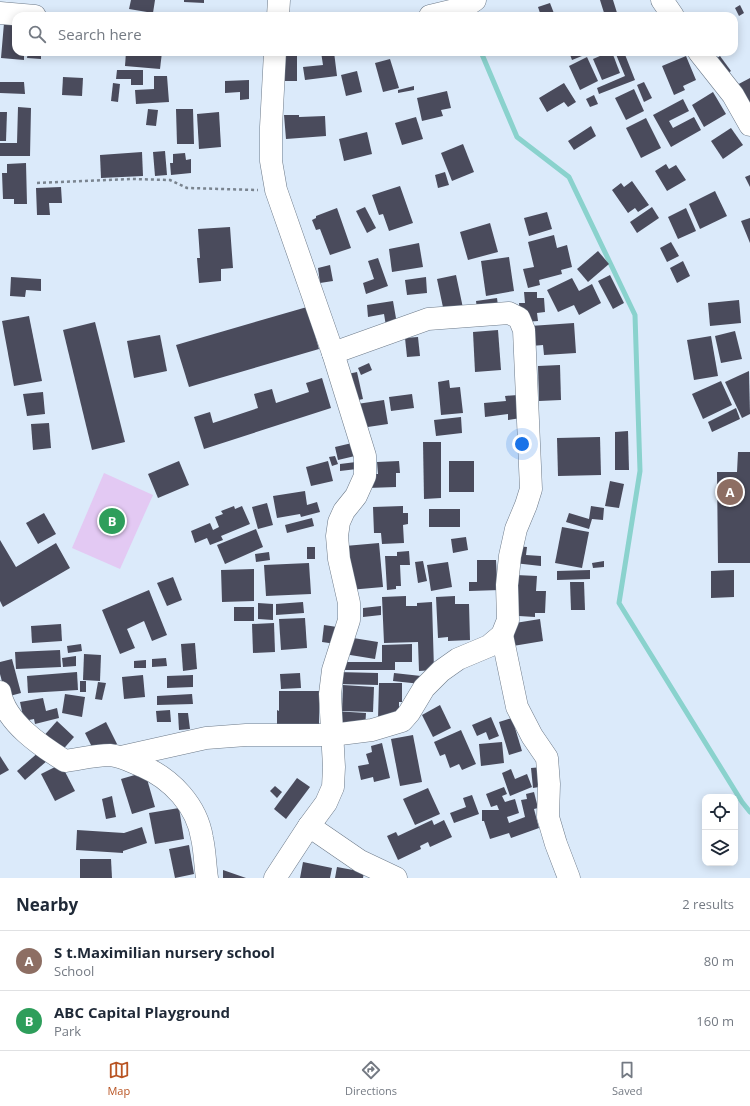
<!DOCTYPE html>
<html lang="en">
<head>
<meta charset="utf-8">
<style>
	:root { --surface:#fff; --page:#f6f6f7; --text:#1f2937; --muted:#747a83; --line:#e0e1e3; --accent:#b95423 }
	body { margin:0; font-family:"Open Sans",sans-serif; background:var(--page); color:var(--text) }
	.controls { position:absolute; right:12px; bottom:12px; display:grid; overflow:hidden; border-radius:8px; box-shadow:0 2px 10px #0003 }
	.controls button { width:36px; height:36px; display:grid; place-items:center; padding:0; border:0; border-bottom:1px solid var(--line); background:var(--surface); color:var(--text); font:20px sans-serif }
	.you { position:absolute; left:522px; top:444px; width:14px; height:14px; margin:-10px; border:3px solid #fff; border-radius:50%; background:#1a73e8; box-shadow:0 0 0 6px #1a73e833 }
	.badge { display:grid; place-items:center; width:26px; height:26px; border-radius:50%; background:var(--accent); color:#fff; font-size:13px; font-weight:700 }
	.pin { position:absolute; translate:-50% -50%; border:2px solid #fff; box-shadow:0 1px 4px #0006 }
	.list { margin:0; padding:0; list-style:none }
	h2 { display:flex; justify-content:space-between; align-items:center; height:52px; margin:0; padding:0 16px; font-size:17px }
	h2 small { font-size:13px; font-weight:400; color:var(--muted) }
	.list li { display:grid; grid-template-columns:26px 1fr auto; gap:12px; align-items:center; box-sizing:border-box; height:60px; padding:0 16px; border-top:1px solid var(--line) }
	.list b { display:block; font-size:15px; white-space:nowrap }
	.list p { margin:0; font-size:13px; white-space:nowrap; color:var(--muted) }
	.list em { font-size:13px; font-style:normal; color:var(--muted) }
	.icon { flex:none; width:22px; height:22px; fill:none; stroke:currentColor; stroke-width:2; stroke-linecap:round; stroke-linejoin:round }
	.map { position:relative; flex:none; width:750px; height:878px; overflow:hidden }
	.search { position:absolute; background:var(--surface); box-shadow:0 2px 10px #0003; left:12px; right:12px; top:12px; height:44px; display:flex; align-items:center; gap:10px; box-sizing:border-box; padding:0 14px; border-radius:12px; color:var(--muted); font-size:15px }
	.sheet { height:172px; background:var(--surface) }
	nav { display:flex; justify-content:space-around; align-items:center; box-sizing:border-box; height:56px; border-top:1px solid var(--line); background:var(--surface); font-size:11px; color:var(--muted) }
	nav a { display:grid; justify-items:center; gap:2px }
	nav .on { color:var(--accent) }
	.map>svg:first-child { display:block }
	.green { fill:#e3c9f3 }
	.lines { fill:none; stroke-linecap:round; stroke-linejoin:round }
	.stream { stroke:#8ad2cd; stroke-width:5 }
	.building { fill:#4a4b5c }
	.minor-casing { stroke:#6d7a89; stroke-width:23 }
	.path { stroke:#7a848f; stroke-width:2.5; stroke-dasharray:3 3; stroke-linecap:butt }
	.minor { stroke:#fff; stroke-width:22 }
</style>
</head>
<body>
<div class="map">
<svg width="750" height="878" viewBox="0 0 750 878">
	<rect width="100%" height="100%" fill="#dbeafa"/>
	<path class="green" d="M 104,473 L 153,495 L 120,569 L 72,548 Z"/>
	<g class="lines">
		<path class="stream" d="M 481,52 L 517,137 L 569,177 L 635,315 L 640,471 L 619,603 L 742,802 L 750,812"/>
	</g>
	<g class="building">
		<path d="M 131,0 L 155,0 L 153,13 L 129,9 Z"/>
		<path d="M 184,0 L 204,0 L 204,3 L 184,2 Z"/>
		<path d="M 600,0 L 613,0 L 618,16 L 605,16 Z"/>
		<path d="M 550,3 L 555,16 L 541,16 L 538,7 Z"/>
		<path d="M 740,5 L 744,13 L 739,16 L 735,8 Z"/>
		<path d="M 4,23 L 16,24 L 16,52 L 24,52 L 24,60 L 1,58 Z"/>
		<path d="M 28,52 L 41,52 L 41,59 L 27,58 Z"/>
		<path d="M 60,52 L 81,52 L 81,55 L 60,53 Z"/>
		<path d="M 126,52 L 162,52 L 160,69 L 125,66 Z"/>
		<rect x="282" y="52" width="15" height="29"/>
		<path d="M 321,52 L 334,52 L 337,76 L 305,80 L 303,67 L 323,65 Z"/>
		<path d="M 569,52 L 592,52 L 572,60 Z"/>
		<path d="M 609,52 L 612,52 L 620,73 L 602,80 L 593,59 Z"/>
		<path d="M 615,52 L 624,52 L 635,80 L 599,94 L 597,88 L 625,76 Z"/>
		<path d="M 686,56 L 696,80 L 683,86 L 685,90 L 674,95 L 662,66 Z"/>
		<path d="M 720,56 L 731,71 L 722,78 L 710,63 Z"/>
		<path d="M 587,57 L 598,81 L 580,90 L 569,66 Z"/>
		<path d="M 390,59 L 399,88 L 383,92 L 375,63 Z"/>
		<path d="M 117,70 L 143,70 L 143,85 L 131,85 L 131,79 L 116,79 Z"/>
		<path d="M 357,71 L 362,92 L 346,96 L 341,75 Z"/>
		<path d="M 154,76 L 167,76 L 169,102 L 136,104 L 135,90 L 154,89 Z"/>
		<path d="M 63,77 L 83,78 L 82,96 L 62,95 Z"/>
		<path d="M 750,78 L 750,104 L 733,87 Z"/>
		<path d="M 249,80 L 249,99 L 240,100 L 240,92 L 225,93 L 225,81 Z"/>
		<path d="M 0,82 L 24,82 L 25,94 L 0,93 Z"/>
		<path d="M 644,82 L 652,98 L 644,102 L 637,85 Z"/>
		<path d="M 113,83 L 120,84 L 118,102 L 111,101 Z"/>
		<path d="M 564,83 L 576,102 L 568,107 L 564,102 L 547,112 L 539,98 Z"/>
		<path d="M 414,86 L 414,90 L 398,93 L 398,90 Z"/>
		<path d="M 634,89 L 644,111 L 626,120 L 615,98 Z"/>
		<path d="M 447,91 L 451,108 L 441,110 L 443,116 L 422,121 L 417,98 Z"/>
		<path d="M 713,92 L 726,114 L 704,127 L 692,105 Z"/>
		<path d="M 594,95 L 598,104 L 590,107 L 586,99 Z"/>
		<path d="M 683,99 L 689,111 L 669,121 L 673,128 L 694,117 L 701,130 L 671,147 L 653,115 Z"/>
		<path d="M 18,107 L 31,108 L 30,156 L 0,156 L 0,143 L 17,143 Z"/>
		<path d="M 148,109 L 158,110 L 156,126 L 146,125 Z"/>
		<path d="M 176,109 L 193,109 L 194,144 L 177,144 Z"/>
		<path d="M 0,112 L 7,112 L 6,141 L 0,141 Z"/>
		<path d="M 219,112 L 221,147 L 199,149 L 197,114 Z"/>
		<path d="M 284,115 L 299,115 L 299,117 L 325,116 L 326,136 L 286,139 Z"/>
		<path d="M 416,117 L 423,139 L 402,145 L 395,123 Z"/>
		<path d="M 646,118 L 661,148 L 641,158 L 626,128 Z"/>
		<path d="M 591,126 L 596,136 L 574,150 L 568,141 Z"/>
		<path d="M 731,128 L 743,145 L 723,159 L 711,141 Z"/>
		<path d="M 367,132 L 372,154 L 344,161 L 339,139 Z"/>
		<path d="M 463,144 L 474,172 L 452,181 L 441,153 Z"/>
		<path d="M 165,151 L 167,175 L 155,176 L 153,152 Z"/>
		<path d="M 142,152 L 143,176 L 101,178 L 100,155 Z"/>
		<path d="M 185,153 L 186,160 L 191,159 L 191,173 L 171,175 L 170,163 L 173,163 L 173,154 Z"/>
		<path d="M 26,163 L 27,204 L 14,204 L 14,199 L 3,199 L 2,173 L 7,173 L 7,164 Z"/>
		<path d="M 666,164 L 669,169 L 676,165 L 686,180 L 667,191 L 655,171 Z"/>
		<path d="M 445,172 L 449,185 L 438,188 L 435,175 Z"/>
		<path d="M 750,175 L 750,187 L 745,177 Z"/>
		<path d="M 632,181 L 649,205 L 638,212 L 635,208 L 628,213 L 612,190 L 621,183 L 624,187 Z"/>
		<path d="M 400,186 L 413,223 L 389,231 L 383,214 L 379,215 L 372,195 Z"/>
		<path d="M 61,187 L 62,203 L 49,203 L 50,215 L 37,215 L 36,188 Z"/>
		<path d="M 715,191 L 727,216 L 700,229 L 689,204 Z"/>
		<path d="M 365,207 L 376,228 L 367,233 L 356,211 Z"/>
		<path d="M 652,207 L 659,218 L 637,233 L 630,222 Z"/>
		<path d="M 337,208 L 351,248 L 330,255 L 320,229 L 316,230 L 312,220 L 316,218 L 316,216 Z"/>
		<path d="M 686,208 L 696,231 L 678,239 L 668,217 Z"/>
		<path d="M 547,212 L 552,229 L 529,236 L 524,218 Z"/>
		<path d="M 750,218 L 750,243 L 741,221 Z"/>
		<path d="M 490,223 L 498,252 L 468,260 L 460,232 Z"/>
		<path d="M 230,227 L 233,268 L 221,269 L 221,281 L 199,283 L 197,258 L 200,258 L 198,229 Z"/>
		<path d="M 554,235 L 557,248 L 567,245 L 572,267 L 561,270 L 562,274 L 539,280 L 540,285 L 528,288 L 523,269 L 534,267 L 528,242 Z"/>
		<path d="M 671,242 L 679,256 L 667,262 L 660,248 Z"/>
		<path d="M 419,243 L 423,267 L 392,272 L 389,249 Z"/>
		<path d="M 598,251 L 609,264 L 588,282 L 577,269 Z"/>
		<path d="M 509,257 L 514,291 L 486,296 L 481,261 Z"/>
		<path d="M 378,258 L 388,286 L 366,294 L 363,283 L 374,279 L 368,261 Z"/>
		<path d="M 683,261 L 690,276 L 677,283 L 670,268 Z"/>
		<path d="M 330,265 L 333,281 L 320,283 L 318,268 Z"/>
		<path d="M 456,275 L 463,308 L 444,312 L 437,279 Z"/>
		<path d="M 610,275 L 624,303 L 613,309 L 598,281 Z"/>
		<path d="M 11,277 L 41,279 L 41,291 L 26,290 L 25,297 L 10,296 Z"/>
		<path d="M 426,277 L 427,293 L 407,295 L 405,280 Z"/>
		<path d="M 572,278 L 579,291 L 592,284 L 601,303 L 579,315 L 574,305 L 558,312 L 547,290 Z"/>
		<path d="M 524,292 L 537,292 L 537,298 L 544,298 L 545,312 L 537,313 L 538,321 L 525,322 L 520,318 L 519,303 L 525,303 Z"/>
		<path d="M 497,298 L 498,306 L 477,309 L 476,301 Z"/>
		<path d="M 739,300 L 741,323 L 710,326 L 708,303 Z"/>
		<path d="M 393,301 L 397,324 L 386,326 L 384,314 L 368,317 L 367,305 Z"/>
		<path d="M 307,307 L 319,349 L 189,387 L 176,345 Z"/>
		<path d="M 29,316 L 42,381 L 14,386 L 2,321 Z"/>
		<path d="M 95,322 L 125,442 L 92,450 L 63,330 Z"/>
		<path d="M 574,323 L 576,353 L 544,355 L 543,345 L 531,346 L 530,326 Z"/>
		<path d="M 498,330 L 501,370 L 475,372 L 473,332 Z"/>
		<path d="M 735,331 L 742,359 L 721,363 L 715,336 Z"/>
		<path d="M 160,335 L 167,371 L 134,378 L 127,341 Z"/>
		<path d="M 711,336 L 718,376 L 694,380 L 687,340 Z"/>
		<path d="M 418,337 L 420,356 L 407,357 L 405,338 Z"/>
		<path d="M 369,363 L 372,370 L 361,375 L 358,368 Z"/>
		<path d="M 560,365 L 561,400 L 539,401 L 538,366 Z"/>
		<path d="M 749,371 L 750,414 L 742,418 L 725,382 Z"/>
		<path d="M 357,372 L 363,399 L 354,401 L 348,374 Z"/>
		<path d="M 322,378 L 331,408 L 204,449 L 194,417 L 210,412 L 213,423 L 258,408 L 254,394 L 272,389 L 276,403 L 309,392 L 306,383 Z"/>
		<path d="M 449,380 L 450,388 L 460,387 L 463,413 L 441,415 L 438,382 Z"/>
		<path d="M 721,381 L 732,405 L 703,419 L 692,394 Z"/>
		<path d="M 43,392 L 45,414 L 27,416 L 23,394 Z"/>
		<path d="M 412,394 L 414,408 L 391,411 L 389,397 Z"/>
		<path d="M 518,395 L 521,418 L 508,420 L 508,414 L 485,417 L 484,403 L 506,401 L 505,396 Z"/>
		<path d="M 384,400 L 388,424 L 361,428 L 357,404 Z"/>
		<path d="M 736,408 L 740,419 L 712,432 L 708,422 Z"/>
		<path d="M 461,417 L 462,433 L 436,436 L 434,420 Z"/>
		<path d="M 49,423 L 51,448 L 33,450 L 31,424 Z"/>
		<path d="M 628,431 L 629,470 L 615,470 L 615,432 Z"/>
		<path d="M 600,437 L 601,475 L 558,476 L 557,438 Z"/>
		<path d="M 423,442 L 441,442 L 441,498 L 424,499 Z"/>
		<path d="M 352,443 L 355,456 L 338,460 L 335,447 Z"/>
		<path d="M 738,452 L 750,452 L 750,563 L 718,563 L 717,472 L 737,472 Z"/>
		<path d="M 335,456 L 338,464 L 332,466 L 329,457 Z"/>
		<path d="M 179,461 L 189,485 L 158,498 L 148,474 Z"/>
		<path d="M 328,461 L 333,481 L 311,486 L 306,467 Z"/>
		<path d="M 399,461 L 400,473 L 396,473 L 396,487 L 368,488 L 368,474 L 378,474 L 377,462 Z"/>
		<rect x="449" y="461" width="25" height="31"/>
		<path d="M 356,462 L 357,469 L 340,471 L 340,464 Z"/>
		<path d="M 610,481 L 624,484 L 619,508 L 605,506 Z"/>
		<path d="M 305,491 L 307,505 L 317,502 L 320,512 L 301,517 L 300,514 L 277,518 L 273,496 Z"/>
		<path d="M 267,503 L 273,525 L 258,529 L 252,507 Z"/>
		<path d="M 234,506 L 235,509 L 242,506 L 250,524 L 221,536 L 223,540 L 210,545 L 207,538 L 195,543 L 191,531 L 210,523 L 213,530 L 219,527 L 215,517 L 223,514 L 221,511 Z"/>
		<path d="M 403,506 L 403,513 L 408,513 L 408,524 L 403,525 L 404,543 L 382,544 L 381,533 L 374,533 L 373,507 Z"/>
		<path d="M 591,506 L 604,508 L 603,520 L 592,519 L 589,529 L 566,522 L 569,513 L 589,519 Z"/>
		<rect x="429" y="509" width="31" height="18"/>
		<path d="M 44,513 L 56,534 L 38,544 L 26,523 Z"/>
		<path d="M 312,518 L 314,526 L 287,533 L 285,525 Z"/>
		<path d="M 562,527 L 589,532 L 582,568 L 555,563 Z"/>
		<path d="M 256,529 L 263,547 L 225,564 L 217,545 Z"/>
		<path d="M 466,537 L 468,550 L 453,553 L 451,539 Z"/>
		<path d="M 0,540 L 16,567 L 56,543 L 70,568 L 3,607 L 0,601 Z"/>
		<path d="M 379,543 L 383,587 L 349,590 L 345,546 Z"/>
		<path d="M 515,546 L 527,547 L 526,555 L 541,556 L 541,566 L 514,563 Z"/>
		<rect x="307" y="547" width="8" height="12"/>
		<path d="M 409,551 L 410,565 L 400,565 L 401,586 L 396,586 L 396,589 L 387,590 L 385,556 L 397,556 L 397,552 Z"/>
		<path d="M 269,552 L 270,560 L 256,562 L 255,554 Z"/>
		<path d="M 477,560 L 496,560 L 497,580 L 500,590 L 469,591 L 469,582 L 477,582 Z"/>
		<path d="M 423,561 L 427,581 L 418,583 L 415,562 Z"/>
		<path d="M 604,561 L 604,567 L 593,568 L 592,563 Z"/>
		<path d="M 448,562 L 452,587 L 431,591 L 427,565 Z"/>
		<path d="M 309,563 L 311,594 L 266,596 L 264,565 Z"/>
		<path d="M 254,569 L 254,601 L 222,602 L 221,570 Z"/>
		<path d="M 590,570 L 590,579 L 557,580 L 557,571 Z"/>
		<path d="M 734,570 L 734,597 L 711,598 L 711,571 Z"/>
		<path d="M 516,575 L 537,576 L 536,591 L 546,591 L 545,613 L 535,613 L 535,617 L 519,616 L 519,608 L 511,607 Z"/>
		<path d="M 173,577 L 182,600 L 167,606 L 157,583 Z"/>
		<path d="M 570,582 L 584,582 L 585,610 L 571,610 Z"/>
		<path d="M 149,590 L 167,635 L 152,641 L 144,621 L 127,629 L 135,648 L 120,654 L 102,610 Z"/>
		<path d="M 406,596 L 406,606 L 417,606 L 417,603 L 432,602 L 434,670 L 419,671 L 418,642 L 384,643 L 382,597 Z"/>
		<path d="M 455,596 L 455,604 L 469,604 L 470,640 L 448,641 L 448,637 L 438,638 L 436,597 Z"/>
		<path d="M 303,602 L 304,613 L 276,615 L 276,604 Z"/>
		<path d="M 258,603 L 273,604 L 273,620 L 258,619 Z"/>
		<path d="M 381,606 L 381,615 L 363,617 L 363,608 Z"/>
		<rect x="234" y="607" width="20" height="14"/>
		<path d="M 305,618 L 307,648 L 281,650 L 279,619 Z"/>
		<path d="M 540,619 L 543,641 L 513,646 L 509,624 Z"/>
		<path d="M 274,623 L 275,652 L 253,653 L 252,624 Z"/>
		<path d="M 61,624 L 62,641 L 32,643 L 31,626 Z"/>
		<path d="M 324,625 L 337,627 L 336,644 L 322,642 Z"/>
		<path d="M 347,637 L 378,642 L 375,659 L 344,654 Z"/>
		<path d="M 195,643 L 197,669 L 183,671 L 181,644 Z"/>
		<path d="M 81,644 L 82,651 L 68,653 L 67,646 Z"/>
		<path d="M 412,644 L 412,662 L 395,662 L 395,670 L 343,670 L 343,662 L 382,662 L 382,645 Z"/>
		<path d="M 60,650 L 61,667 L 16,669 L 15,652 Z"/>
		<path d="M 84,654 L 101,655 L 100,681 L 83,680 Z"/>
		<path d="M 76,656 L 76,666 L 63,667 L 62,658 Z"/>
		<path d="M 166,658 L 167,666 L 152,667 L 152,659 Z"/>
		<path d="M 12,659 L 21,693 L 6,697 L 0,674 L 0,662 Z"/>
		<path d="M 146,660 L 146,668 L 134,668 L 134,661 Z"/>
		<path d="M 77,672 L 78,690 L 28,693 L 27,676 Z"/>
		<path d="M 337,672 L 378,673 L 378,685 L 337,684 Z"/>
		<path d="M 300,673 L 301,688 L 281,689 L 280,674 Z"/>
		<path d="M 394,673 L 421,676 L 421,684 L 393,681 Z"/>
		<path d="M 143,675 L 145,697 L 124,699 L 122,677 Z"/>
		<path d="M 193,675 L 193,687 L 167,688 L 167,676 Z"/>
		<rect x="80" y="681" width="6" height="11"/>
		<path d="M 98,682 L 106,683 L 102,700 L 95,699 Z"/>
		<path d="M 379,683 L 402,683 L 402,702 L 399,702 L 399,710 L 378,719 Z"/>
		<path d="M 343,685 L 374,687 L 373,712 L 342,711 Z"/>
		<path d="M 279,691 L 319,691 L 319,728 L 277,729 L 277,710 L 279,711 Z"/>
		<path d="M 65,694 L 85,697 L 82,717 L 62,713 Z"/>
		<path d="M 192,694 L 193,704 L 157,705 L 157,696 Z"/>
		<path d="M 43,698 L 46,711 L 57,708 L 59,718 L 35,724 L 34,719 L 24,721 L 20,702 Z"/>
		<path d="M 440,705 L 451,728 L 433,737 L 422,715 Z"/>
		<path d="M 170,710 L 171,722 L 157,722 L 156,711 Z"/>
		<path d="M 334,711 L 366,713 L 365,728 L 333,726 Z"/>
		<path d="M 178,713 L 188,713 L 190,729 L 179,730 Z"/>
		<path d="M 491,717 L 499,736 L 489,740 L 486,732 L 477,736 L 472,725 Z"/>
		<path d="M 512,718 L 522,751 L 509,755 L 499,722 Z"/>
		<path d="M 57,721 L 74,737 L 59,754 L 41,739 Z"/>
		<path d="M 106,722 L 117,744 L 96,755 L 85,733 Z"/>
		<path d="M 461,730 L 476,764 L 462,770 L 459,764 L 450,768 L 445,754 L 440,756 L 434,742 Z"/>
		<path d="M 413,735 L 422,782 L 400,786 L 391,739 Z"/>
		<path d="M 502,742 L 504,763 L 481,766 L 479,744 Z"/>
		<path d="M 382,743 L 390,778 L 374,782 L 373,777 L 361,780 L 358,766 L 369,764 L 366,754 L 372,752 L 371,746 Z"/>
		<path d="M 40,751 L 48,760 L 25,780 L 17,771 Z"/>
		<path d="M 0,756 L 9,770 L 0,775 Z"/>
		<path d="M 61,764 L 75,791 L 55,801 L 41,774 Z"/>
		<path d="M 543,767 L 545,786 L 533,788 L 531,768 Z"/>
		<path d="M 511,769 L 515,779 L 527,774 L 532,787 L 510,796 L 502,773 Z"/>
		<path d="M 145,772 L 155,807 L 132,814 L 121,779 Z"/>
		<path d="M 297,778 L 310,787 L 286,819 L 274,809 Z"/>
		<path d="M 275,786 L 282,792 L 277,798 L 270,791 Z"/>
		<path d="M 504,787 L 507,794 L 502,796 L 505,802 L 515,799 L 519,813 L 507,817 L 509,823 L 525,817 L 521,800 L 527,799 L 526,794 L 534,792 L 538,808 L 534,809 L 539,828 L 511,838 L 509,833 L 490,839 L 484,821 L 482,821 L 482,810 L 499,810 L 497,805 L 491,807 L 486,794 Z"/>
		<path d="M 428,788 L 440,814 L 415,825 L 403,799 Z"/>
		<path d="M 472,795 L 479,814 L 454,823 L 450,813 L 466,807 L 463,798 Z"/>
		<path d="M 112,796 L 116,817 L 106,819 L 102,799 Z"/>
		<path d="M 179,808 L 184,839 L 155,844 L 149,813 Z"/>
		<path d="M 432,820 L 434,825 L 444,820 L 452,837 L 430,847 L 428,842 L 420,846 L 421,849 L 398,860 L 387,836 L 396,832 L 398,836 Z"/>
		<path d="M 142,827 L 147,843 L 123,851 L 123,853 L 76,850 L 77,830 L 124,833 Z"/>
		<path d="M 189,845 L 194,874 L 175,878 L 169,849 Z"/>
		<path d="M 80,859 L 111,859 L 112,878 L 80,878 Z"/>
		<path d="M 303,862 L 332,868 L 330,878 L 300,878 Z"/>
		<path d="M 337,867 L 364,872 L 363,878 L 335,878 Z"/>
		<path d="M 223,870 L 246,878 L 223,878 Z"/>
	</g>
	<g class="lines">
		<defs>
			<g id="minor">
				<path d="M 662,0 L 673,16"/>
				<path d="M 0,13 L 35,16"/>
				<path d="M 278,16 L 279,0"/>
				<path d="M 430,16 L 463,8 L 475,0"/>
				<path d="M 275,52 L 271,127 L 271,161 L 276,190 L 333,353 L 365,456 L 365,476 L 356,496 L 344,511 L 339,522 L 337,536 L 339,559 L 349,603 L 349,620 L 333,670 L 330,694 L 334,767 L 333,787 L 326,803 L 309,826 L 275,878"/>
				<path d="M 699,52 L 733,95 L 750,125"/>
				<path d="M 502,635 L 517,707 L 532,736 L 547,758 L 549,784 L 548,817 L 556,844 L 569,878"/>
				<path d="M 0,692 C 5,722 41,746 65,761 C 79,759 96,755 110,755 C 122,756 132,762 142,766 C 172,779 197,806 202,838 C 205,851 205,865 207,878"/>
				<path d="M 121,757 L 206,738 L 246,735 L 332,735 L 372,730 L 402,721 L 409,713 L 424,688 L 441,671 L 458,659 L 489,646 L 502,635 L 508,620 L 507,585 L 510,556 L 516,529 L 526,505 L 531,489 L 524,330 L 519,318 L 509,313 L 428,319 L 333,353"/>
				<path d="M 309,826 L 360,861 L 396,878"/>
			</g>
		</defs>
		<use href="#minor" class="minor-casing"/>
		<path class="path" d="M 37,183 L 132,179 L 170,180 L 187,188 L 258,190"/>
		<use href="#minor" class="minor"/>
	</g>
</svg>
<div class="controls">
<button><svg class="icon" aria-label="locate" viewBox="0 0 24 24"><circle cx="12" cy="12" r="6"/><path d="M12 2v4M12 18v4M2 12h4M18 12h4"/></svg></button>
<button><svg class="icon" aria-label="layers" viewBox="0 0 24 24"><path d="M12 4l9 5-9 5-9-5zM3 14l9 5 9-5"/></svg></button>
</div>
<div class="you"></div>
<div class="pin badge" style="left:730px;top:492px;background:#8d6e63">A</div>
<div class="pin badge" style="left:112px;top:521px;background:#2e9e5b">B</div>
<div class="search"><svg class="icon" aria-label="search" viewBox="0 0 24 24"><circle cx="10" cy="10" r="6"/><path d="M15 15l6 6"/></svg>Search here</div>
</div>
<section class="sheet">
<h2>Nearby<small>2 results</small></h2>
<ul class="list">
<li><span class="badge" style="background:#8d6e63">A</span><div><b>S t.Maximilian nursery school</b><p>School</p></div><em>80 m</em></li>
<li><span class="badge" style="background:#2e9e5b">B</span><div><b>ABC Capital Playground</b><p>Park</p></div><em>160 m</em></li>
</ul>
</section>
<nav>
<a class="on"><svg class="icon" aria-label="map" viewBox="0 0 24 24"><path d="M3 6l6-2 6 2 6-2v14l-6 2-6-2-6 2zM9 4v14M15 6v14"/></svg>Map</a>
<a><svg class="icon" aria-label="directions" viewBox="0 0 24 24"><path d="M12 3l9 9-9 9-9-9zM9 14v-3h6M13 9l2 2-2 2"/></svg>Directions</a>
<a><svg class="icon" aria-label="saved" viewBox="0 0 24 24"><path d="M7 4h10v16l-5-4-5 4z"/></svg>Saved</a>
</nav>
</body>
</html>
